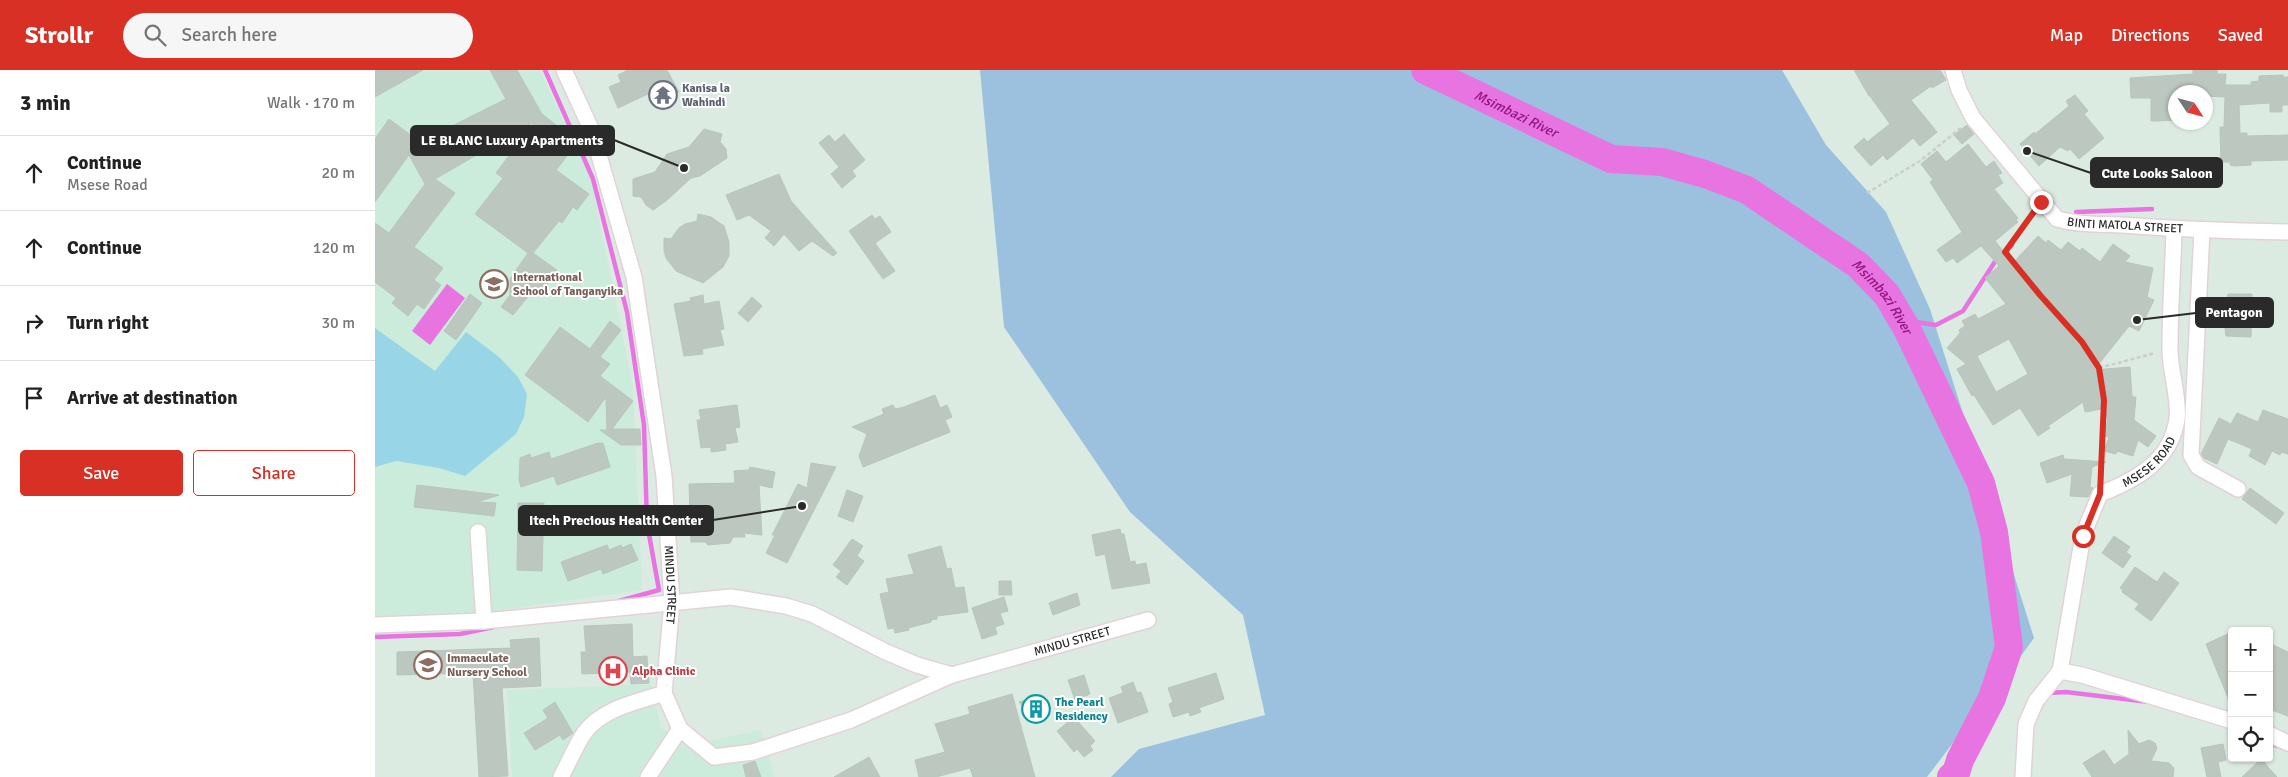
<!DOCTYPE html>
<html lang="en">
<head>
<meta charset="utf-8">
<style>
	:root { --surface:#fff; --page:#f6f6f6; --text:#222; --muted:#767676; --line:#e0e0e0; --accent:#d93025 }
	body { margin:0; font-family:Signika,sans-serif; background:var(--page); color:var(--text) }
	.controls { position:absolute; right:15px; bottom:15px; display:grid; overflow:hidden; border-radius:5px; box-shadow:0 1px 4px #0004 }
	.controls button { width:45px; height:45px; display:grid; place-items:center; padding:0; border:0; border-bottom:1px solid var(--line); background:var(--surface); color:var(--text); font:25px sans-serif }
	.compass { position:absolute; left:1793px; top:15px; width:45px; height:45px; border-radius:50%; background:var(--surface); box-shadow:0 1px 4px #0004; rotate:126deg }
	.stop { position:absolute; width:15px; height:15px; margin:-11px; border:4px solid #d93025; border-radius:50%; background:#fff }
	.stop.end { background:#d93025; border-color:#fff; box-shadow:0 1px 5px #0008 }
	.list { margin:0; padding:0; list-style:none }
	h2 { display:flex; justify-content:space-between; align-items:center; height:65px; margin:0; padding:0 20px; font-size:21px }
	h2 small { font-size:16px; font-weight:400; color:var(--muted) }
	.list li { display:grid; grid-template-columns:32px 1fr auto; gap:15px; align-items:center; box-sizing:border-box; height:75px; padding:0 20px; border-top:1px solid var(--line) }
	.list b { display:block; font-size:19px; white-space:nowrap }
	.list p { margin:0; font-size:16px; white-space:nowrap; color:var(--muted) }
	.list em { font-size:16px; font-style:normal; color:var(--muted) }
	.actions { display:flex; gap:10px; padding:15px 20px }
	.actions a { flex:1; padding:11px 0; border:1px solid var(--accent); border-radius:5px; text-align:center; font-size:18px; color:var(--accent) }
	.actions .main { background:var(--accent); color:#fff }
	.icon { flex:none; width:28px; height:28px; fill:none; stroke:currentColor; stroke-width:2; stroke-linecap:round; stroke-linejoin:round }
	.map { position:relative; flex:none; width:1913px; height:707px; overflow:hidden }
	header { display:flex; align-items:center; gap:30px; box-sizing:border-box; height:70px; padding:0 25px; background:var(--accent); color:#fff }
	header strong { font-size:24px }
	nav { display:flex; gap:28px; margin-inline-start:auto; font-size:18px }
	.search { width:350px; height:45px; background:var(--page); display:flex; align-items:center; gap:12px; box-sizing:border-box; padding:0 18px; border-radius:28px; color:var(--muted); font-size:19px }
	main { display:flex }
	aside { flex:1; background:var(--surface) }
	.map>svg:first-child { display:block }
	.education { fill:#ccecdb }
	.green { fill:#9bc1df }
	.pitch { fill:#98d5e6 }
	.water { fill:#e874e2 }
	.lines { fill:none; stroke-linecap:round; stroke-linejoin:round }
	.stream { stroke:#e874e2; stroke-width:4.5 }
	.river { stroke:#e874e2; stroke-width:28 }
	.building { fill:#bcc7bf; stroke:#b6c6bd; fill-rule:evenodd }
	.minor-casing { stroke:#e2d2d8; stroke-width:18 }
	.path { stroke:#ccc; stroke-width:2.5; stroke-dasharray:4 2.5; stroke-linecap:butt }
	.minor { stroke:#fff; stroke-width:15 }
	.route { stroke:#d93025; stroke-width:6 }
	.labels { text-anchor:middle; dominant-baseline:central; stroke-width:4; stroke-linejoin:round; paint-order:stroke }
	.worship-label { font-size:12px; font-weight:bold; fill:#5b616d; stroke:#fff; text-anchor:start }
	.street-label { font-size:12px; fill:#2a2a2a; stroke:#fff }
	.education-label { font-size:12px; font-weight:bold; fill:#785e54; stroke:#fff; text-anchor:start }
	.health-label { font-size:12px; font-weight:bold; fill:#be3a42; stroke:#fff; text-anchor:start }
	.culture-label { font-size:12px; font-weight:bold; fill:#0d838f; stroke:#fff; text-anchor:start }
	.water-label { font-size:14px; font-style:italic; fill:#931482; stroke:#fff }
	.leader { fill:none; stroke:#2a2a2a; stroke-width:2 }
	.callout-dot { fill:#2a2a2a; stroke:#fff; stroke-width:2 }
	.callout { fill:#2a2a2a; stroke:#2a2a2a; stroke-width:2 }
	.callout-label { font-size:14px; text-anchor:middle; font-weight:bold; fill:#fff }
</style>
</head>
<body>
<header>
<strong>Strollr</strong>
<div class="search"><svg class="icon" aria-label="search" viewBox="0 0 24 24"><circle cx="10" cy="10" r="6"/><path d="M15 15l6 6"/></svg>Search here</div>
<nav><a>Map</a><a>Directions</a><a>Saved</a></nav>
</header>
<main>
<aside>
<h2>3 min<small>Walk · 170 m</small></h2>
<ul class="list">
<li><svg class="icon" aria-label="ahead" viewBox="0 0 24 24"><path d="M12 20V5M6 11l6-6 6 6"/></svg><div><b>Continue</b><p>Msese Road</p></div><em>20 m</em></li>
<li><svg class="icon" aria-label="ahead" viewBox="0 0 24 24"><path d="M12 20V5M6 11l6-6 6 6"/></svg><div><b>Continue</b></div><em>120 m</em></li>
<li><svg class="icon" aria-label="right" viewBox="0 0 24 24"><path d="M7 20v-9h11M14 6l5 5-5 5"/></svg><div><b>Turn right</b></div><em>30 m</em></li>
<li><svg class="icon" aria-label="arrive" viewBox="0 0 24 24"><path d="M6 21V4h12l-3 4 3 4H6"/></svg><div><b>Arrive at destination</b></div></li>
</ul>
<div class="actions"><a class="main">Save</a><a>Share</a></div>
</aside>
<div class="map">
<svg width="1913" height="707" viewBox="0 0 1913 707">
	<rect width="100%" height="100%" fill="#dcebe2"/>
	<g class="education">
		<path d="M 0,0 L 165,0 L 217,113 L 258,316 L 267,520 L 90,545 L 0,547 Z"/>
		<path d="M 276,614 L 286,658 L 315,675 L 386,660 L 400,707 L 137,707 L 132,620 Z"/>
	</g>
	<path class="green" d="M 605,0 L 1407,0 L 1451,75 L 1511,142 L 1555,239 L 1659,568 L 1633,604 L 1623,614 L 1552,707 L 736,707 L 764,679 L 890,645 L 868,545 L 755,442 L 629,257 Z"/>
	<path class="pitch" d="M 0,258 L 60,301 L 91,262 L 124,287 L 143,307 L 152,324 L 149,347 L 141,364 L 90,406 L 64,398 L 21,391 L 0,397 Z"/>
	<path class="water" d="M 72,214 L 90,228 L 55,275 L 37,261 Z"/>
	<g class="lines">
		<g class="stream">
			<path d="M 170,0 L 218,109 L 252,242 L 269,355 L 272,453 L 284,520 L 244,531"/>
			<path d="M 1701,142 L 1777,139"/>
			<path d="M 1532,259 L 1534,251 L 1561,255 L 1588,241 L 1623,187 L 1637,175"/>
			<path d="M 0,567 L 85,564 L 119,557"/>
			<path d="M 1673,623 L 1691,622 L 1774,632"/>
			<path d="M 1894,673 L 1902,676"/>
		</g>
		<path class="river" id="s1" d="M 1050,0 L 1236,89 L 1287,92 L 1330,104 L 1372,120 L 1483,195 L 1512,225 L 1532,259 L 1606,413 L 1619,462 L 1634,577 L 1617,628 L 1585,690 L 1581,703 L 1576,707"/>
	</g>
	<g class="building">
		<path d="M 0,0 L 48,0 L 0,27 Z"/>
		<path d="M 115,0 L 142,0 L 167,44 L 203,72 L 181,100 L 214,124 L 202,140 L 198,137 L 187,153 L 184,151 L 158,183 L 182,200 L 167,223 L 160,218 L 138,245 L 126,237 L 135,225 L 135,209 L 153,183 L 100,144 L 128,108 L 121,103 L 159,52 L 60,109 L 80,123 L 39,177 L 68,198 L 59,210 L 66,215 L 49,239 L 42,234 L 33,246 L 17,233 L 21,228 L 0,212 L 0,153 L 14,163 L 50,114 L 34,85 L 0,132 L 0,69 L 14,49 L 37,66 L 47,61 L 51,69 L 131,29 Z"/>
		<path d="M 253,0 L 292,0 L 304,22 L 280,36 L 273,24 L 243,38 L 234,17 L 246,12 L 243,5 Z"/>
		<path d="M 1479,0 L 1565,0 L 1571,10 L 1557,18 L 1556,16 L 1536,30 L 1562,62 L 1545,76 L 1538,68 L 1512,90 L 1508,85 L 1496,96 L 1479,77 L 1489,68 L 1492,72 L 1515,54 L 1495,26 L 1494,26 Z"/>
		<path d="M 1818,0 L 1842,0 L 1842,4 L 1851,4 L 1850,15 L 1876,15 L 1876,12 L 1884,11 L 1884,6 L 1908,5 L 1908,7 L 1913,7 L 1913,35 L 1907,35 L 1907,42 L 1895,42 L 1895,33 L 1864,35 L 1865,63 L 1872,63 L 1872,66 L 1913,65 L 1913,90 L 1876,91 L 1876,95 L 1859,96 L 1855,95 L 1855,92 L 1846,92 L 1845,57 L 1849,57 L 1850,27 L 1830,26 L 1830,22 L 1800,22 L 1800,50 L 1782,51 L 1776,51 L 1776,28 L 1756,28 L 1755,8 L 1818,4 Z"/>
		<path d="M 1700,25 L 1713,41 L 1709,44 L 1729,68 L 1704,89 L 1695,79 L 1693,81 L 1685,77 L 1664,96 L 1645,74 L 1659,62 L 1660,64 L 1694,36 L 1691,31 Z"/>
		<path d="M 1592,55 L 1599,64 L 1587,74 L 1579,65 Z"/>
		<path d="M 329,59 L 347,64 L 345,72 L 351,79 L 352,88 L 325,106 L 316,108 L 291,131 L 278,140 L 271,135 L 266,127 L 258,126 L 258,109 L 280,102 L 292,84 L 314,77 Z"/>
		<path d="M 469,64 L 490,90 L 477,101 L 481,106 L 467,118 L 456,104 L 464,97 L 444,73 L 454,65 L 460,72 Z"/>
		<path d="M 1593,74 L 1611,97 L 1619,91 L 1627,103 L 1623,105 L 1628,113 L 1619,119 L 1643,148 L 1641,150 L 1643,152 L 1620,171 L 1638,193 L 1663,166 L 1671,173 L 1673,170 L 1686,180 L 1693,172 L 1705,181 L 1707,178 L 1725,192 L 1738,174 L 1755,186 L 1750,192 L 1778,198 L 1772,227 L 1779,230 L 1764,261 L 1754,256 L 1719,300 L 1755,297 L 1757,327 L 1761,327 L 1759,350 L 1781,366 L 1773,377 L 1763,370 L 1758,386 L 1742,381 L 1741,384 L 1729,381 L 1734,367 L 1729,366 L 1733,348 L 1731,348 L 1732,338 L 1710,342 L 1708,332 L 1673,356 L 1675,358 L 1663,366 L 1645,338 L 1618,355 L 1599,325 L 1597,326 L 1582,299 L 1591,294 L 1572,278 L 1585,263 L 1584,260 L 1590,256 L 1587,251 L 1600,244 L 1603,249 L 1631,234 L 1610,208 L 1624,196 L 1606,176 L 1582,193 L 1578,188 L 1571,192 L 1562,180 L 1587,162 L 1555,112 L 1558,110 L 1546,94 L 1562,81 L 1571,92 ZM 1634,269 L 1653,304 L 1621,322 L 1602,286 Z"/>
		<path d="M 404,104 L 416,131 L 462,183 L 458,186 L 437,171 L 424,181 L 409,164 L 399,176 L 390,168 L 396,161 L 374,145 L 362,150 L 351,125 Z"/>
		<path d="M 323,144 L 336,147 L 349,156 L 354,172 L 354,186 L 348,197 L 328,213 L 301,201 L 291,188 L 289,180 L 289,168 L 296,169 L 304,158 L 310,154 L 322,151 Z"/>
		<path d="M 497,145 L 500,149 L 505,146 L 516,162 L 500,173 L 520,201 L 508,209 L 474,161 Z"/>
		<path d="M 95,224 L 107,233 L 81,270 L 69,261 Z"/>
		<path d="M 1853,224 L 1877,224 L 1876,267 L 1851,266 L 1850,258 L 1846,257 L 1845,253 L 1839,247 L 1846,234 L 1850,234 Z"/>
		<path d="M 328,225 L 329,234 L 344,231 L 349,259 L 345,260 L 349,275 L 327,279 L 328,284 L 309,286 L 299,234 L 316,231 L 315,228 Z"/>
		<path d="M 377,227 L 387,236 L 373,252 L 363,243 Z"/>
		<path d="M 235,251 L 246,260 L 225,287 L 235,294 L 225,306 L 258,331 L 237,359 L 265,359 L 266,375 L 246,375 L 225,360 L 232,360 L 231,327 L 213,352 L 150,305 L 185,257 L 215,279 Z"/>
		<path d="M 560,325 L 565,338 L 572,335 L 577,347 L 570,350 L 575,362 L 488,397 L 484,386 L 492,364 L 477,357 L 509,344 L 507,339 L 518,335 L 520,339 L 529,337 Z"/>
		<path d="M 362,335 L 365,357 L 360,358 L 363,372 L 350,374 L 351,380 L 336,382 L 336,377 L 326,378 L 322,350 L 326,350 L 324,340 Z"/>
		<path d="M 1888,340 L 1913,349 L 1913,384 L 1906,382 L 1905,385 L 1897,381 L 1890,395 L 1874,386 L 1877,379 L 1853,369 L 1842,394 L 1829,388 L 1826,384 L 1844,348 L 1856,354 L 1862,343 L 1883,352 Z"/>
		<path d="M 223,373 L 228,373 L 235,397 L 182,415 L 179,406 L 146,417 L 144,410 L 145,388 L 155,384 L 156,388 L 174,382 L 176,389 Z"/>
		<path d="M 1688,385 L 1689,389 L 1731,392 L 1717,397 L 1715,417 L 1718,418 L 1713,427 L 1695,426 L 1697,404 L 1672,413 L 1665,393 Z"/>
		<path d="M 436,393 L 461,397 L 412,493 L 391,483 L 400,465 L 397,465 L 423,414 L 432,418 Z"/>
		<path d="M 375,397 L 400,402 L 397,418 L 384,415 L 387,465 L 369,463 L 370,467 L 358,467 L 355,473 L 333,475 L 330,472 L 316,472 L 314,414 L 360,413 L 359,401 L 374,400 Z"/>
		<path d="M 42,415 L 124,425 L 102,432 L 121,433 L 119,446 L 39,437 Z"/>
		<path d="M 1875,418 L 1909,443 L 1901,454 L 1867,429 Z"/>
		<path d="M 472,420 L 488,426 L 478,452 L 463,446 Z"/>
		<path d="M 143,433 L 169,433 L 167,501 L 142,500 Z"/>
		<path d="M 745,459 L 746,464 L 749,464 L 755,492 L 760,491 L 761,495 L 771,493 L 775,513 L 737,519 L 730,484 L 721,486 L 717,465 Z"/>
		<path d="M 1739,466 L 1755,477 L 1751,482 L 1756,486 L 1748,498 L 1727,483 Z"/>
		<path d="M 477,469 L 488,476 L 482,486 L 489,491 L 472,515 L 461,507 L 466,501 L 458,495 Z"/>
		<path d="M 256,474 L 263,490 L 228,504 L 226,499 L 193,511 L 186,492 L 232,475 L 234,480 L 246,475 L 247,478 Z"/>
		<path d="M 566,476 L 572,499 L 576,498 L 580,518 L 589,517 L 593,542 L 562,546 L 562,549 L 556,550 L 556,552 L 533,558 L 534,560 L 520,563 L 519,558 L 513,559 L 505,524 L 514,522 L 511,509 L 539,504 L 533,485 Z"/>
		<path d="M 1760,497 L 1782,512 L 1789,502 L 1804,513 L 1776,551 L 1760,539 L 1764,534 L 1747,522 L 1748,520 L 1745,518 Z"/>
		<path d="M 624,511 L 636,511 L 637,525 L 624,525 Z"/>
		<path d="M 702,523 L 705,535 L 678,545 L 674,533 Z"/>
		<path d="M 629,527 L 633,541 L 625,543 L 629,554 L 620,557 L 622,564 L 607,569 L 597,538 Z"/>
		<path d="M 257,554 L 258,587 L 272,586 L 274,613 L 256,614 L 255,602 L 207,604 L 206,582 L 211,582 L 209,556 Z"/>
		<path d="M 1857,562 L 1857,635 L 1856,635 L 1831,574 Z"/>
		<path d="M 164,568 L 166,616 L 127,618 L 133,706 L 104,707 L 98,603 L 22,605 L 22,582 L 136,578 L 135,570 Z"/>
		<path d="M 1894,573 L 1913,582 L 1913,646 L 1894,639 Z"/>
		<path d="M 841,603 L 849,629 L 824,638 L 826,642 L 815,646 L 814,642 L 798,647 L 794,634 L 798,632 L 793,618 Z"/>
		<path d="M 709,605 L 715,624 L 700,630 L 693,610 Z"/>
		<path d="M 758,612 L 762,623 L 766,622 L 773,642 L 743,653 L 734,628 L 748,623 L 746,617 Z"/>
		<path d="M 637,624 L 660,707 L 598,707 L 595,698 L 561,707 L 544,707 L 540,690 L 570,682 L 560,654 L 595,644 L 593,637 Z"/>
		<path d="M 664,626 L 670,649 L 661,651 L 644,632 Z"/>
		<path d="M 180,632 L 198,663 L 188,670 L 185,665 L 160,680 L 149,663 L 173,648 L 168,640 Z"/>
		<path d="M 699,647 L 720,671 L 715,676 L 718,680 L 709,687 L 702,679 L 699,682 L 682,661 Z"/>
		<path d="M 1753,660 L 1764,674 L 1774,670 L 1780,673 L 1782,678 L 1776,691 L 1794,693 L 1799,698 L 1798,707 L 1717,707 L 1708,693 L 1729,680 L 1739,695 L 1754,684 Z"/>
		<path d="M 1848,674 L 1851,690 L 1843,692 L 1846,707 L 1832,707 L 1826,678 Z"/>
		<path d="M 494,687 L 505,707 L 459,707 Z"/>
		<path d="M 1886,689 L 1902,707 L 1867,707 Z"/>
		<path d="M 380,691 L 386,707 L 371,707 L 368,695 Z"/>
	</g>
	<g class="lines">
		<defs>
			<g id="minor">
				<path id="s2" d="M 189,0 L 217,61 L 259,207 L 289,406 L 297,532 L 289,623 L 305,659 L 339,687 L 378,682 L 476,650 L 577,605 L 773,550"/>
				<path id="s3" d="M 1578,0 L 1584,20 L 1598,48 L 1682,149 C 1704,155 1724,154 1747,155 C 1802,159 1857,161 1913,162"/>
				<path d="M 1827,160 L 1816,385 L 1823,397 L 1863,419"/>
				<path d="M 103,462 L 109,551"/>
				<path d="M 0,555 L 109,551 L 356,527 L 411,536 L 437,544 L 511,582 L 542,595 L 577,605"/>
				<path id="s4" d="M 1685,601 L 1708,465 L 1725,424 C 1761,410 1796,391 1802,349 C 1805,330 1794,298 1795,277 C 1795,238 1798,198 1799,159"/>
				<path d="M 1894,664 L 1913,673"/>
				<path d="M 186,707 C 193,694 202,673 210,662 C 228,638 263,632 289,623"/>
				<path d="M 273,707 L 305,659"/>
				<path d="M 1648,707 L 1651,654 L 1661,631 L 1685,601 L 1707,605 L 1857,651"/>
			</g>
		</defs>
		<use href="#minor" class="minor-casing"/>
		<g class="path">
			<path d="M 1492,123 L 1545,91 L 1587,57"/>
			<path d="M 1659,143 L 1630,182 L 1665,225 L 1707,272 L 1724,298 L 1729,330 L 1725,407"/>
			<path d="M 1724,298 L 1780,283"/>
		</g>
		<use href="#minor" class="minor"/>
	</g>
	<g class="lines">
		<path class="route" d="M 1666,132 L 1630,182 L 1665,225 L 1707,272 L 1724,298 L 1729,330 L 1725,424 L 1708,466"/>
	</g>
	<defs>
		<symbol id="temple-ring" viewBox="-11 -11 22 22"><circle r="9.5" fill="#fff" stroke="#6b7280" stroke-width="1.5"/><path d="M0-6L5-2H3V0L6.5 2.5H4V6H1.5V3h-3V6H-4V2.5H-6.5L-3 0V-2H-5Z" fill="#6b7280"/></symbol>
		<symbol id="school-ring" viewBox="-11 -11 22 22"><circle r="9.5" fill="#fff" stroke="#8d6e63" stroke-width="1.5"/><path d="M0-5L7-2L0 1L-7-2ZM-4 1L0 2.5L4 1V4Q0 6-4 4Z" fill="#8d6e63"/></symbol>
		<symbol id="hospital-ring" viewBox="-11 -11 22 22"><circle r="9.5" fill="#fff" stroke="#e0444e" stroke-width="1.5"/><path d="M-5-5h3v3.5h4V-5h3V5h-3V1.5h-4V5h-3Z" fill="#e0444e"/></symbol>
		<symbol id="building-ring" viewBox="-11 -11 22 22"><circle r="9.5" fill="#fff" stroke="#0f9aa8" stroke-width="1.5"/><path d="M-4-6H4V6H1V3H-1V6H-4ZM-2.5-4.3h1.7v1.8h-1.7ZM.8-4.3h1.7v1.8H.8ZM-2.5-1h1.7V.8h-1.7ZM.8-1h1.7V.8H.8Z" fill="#0f9aa8"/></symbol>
	</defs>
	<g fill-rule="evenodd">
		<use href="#temple-ring" x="272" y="9" width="32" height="32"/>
		<use href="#school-ring" x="103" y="198" width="32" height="32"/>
		<use href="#school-ring" x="37" y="579" width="32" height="32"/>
		<use href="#hospital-ring" x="222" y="585" width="32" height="32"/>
		<use href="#building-ring" x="645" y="623" width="32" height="32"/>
	</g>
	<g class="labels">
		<g class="worship-label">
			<text x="307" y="18">Kanisa la<tspan x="307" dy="14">Wahindi</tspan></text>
		</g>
		<g class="street-label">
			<text stroke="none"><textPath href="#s3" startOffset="252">BINTI MATOLA STREET</textPath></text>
			<text stroke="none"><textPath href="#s4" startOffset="242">MSESE ROAD</textPath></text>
			<text stroke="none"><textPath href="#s2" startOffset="529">MINDU STREET</textPath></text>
			<text stroke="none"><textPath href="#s2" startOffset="1099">MINDU STREET</textPath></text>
		</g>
		<g class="education-label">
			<text x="138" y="207">International<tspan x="138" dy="14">School of Tanganyika</tspan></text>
			<text x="72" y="588">Immaculate<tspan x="72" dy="14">Nursery School</tspan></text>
		</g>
		<g class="health-label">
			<text x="257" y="601">Alpha Clinic</text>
		</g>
		<g class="culture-label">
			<text x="680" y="632">The Pearl<tspan x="680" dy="14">Residency</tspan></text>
		</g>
		<g class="water-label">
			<text stroke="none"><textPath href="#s1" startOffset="101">Msimbazi River</textPath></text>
			<text stroke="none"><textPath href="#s1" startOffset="521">Msimbazi River</textPath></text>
		</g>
	</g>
	<path class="leader" d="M309 98L239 70M1652 81L1716 103M1762 250L1821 243M427 436L338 450"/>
	<g class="callout-dot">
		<circle cx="309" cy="98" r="5"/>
		<circle cx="1652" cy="81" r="5"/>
		<circle cx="1762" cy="250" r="5"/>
		<circle cx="427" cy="436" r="5"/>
	</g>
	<g class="callout">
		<rect x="36" y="56" width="203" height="29" rx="5"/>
		<rect x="1716" y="88" width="131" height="29" rx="5"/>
		<rect x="1821" y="228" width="77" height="29" rx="5"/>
		<rect x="144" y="436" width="194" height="29" rx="5"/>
	</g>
	<g class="callout-label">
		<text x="137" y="75">LE BLANC Luxury Apartments</text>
		<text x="1782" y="108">Cute Looks Saloon</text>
		<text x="1859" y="247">Pentagon</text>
		<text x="241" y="455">Itech Precious Health Center</text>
	</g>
</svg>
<div class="controls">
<button>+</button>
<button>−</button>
<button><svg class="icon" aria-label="locate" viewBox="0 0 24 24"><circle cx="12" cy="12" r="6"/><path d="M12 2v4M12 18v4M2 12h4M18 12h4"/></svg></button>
</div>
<svg class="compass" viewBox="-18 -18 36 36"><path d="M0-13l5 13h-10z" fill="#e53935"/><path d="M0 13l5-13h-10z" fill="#767676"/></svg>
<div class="stop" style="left:1708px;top:466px"></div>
<div class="stop end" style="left:1666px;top:132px"></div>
</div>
</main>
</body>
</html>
